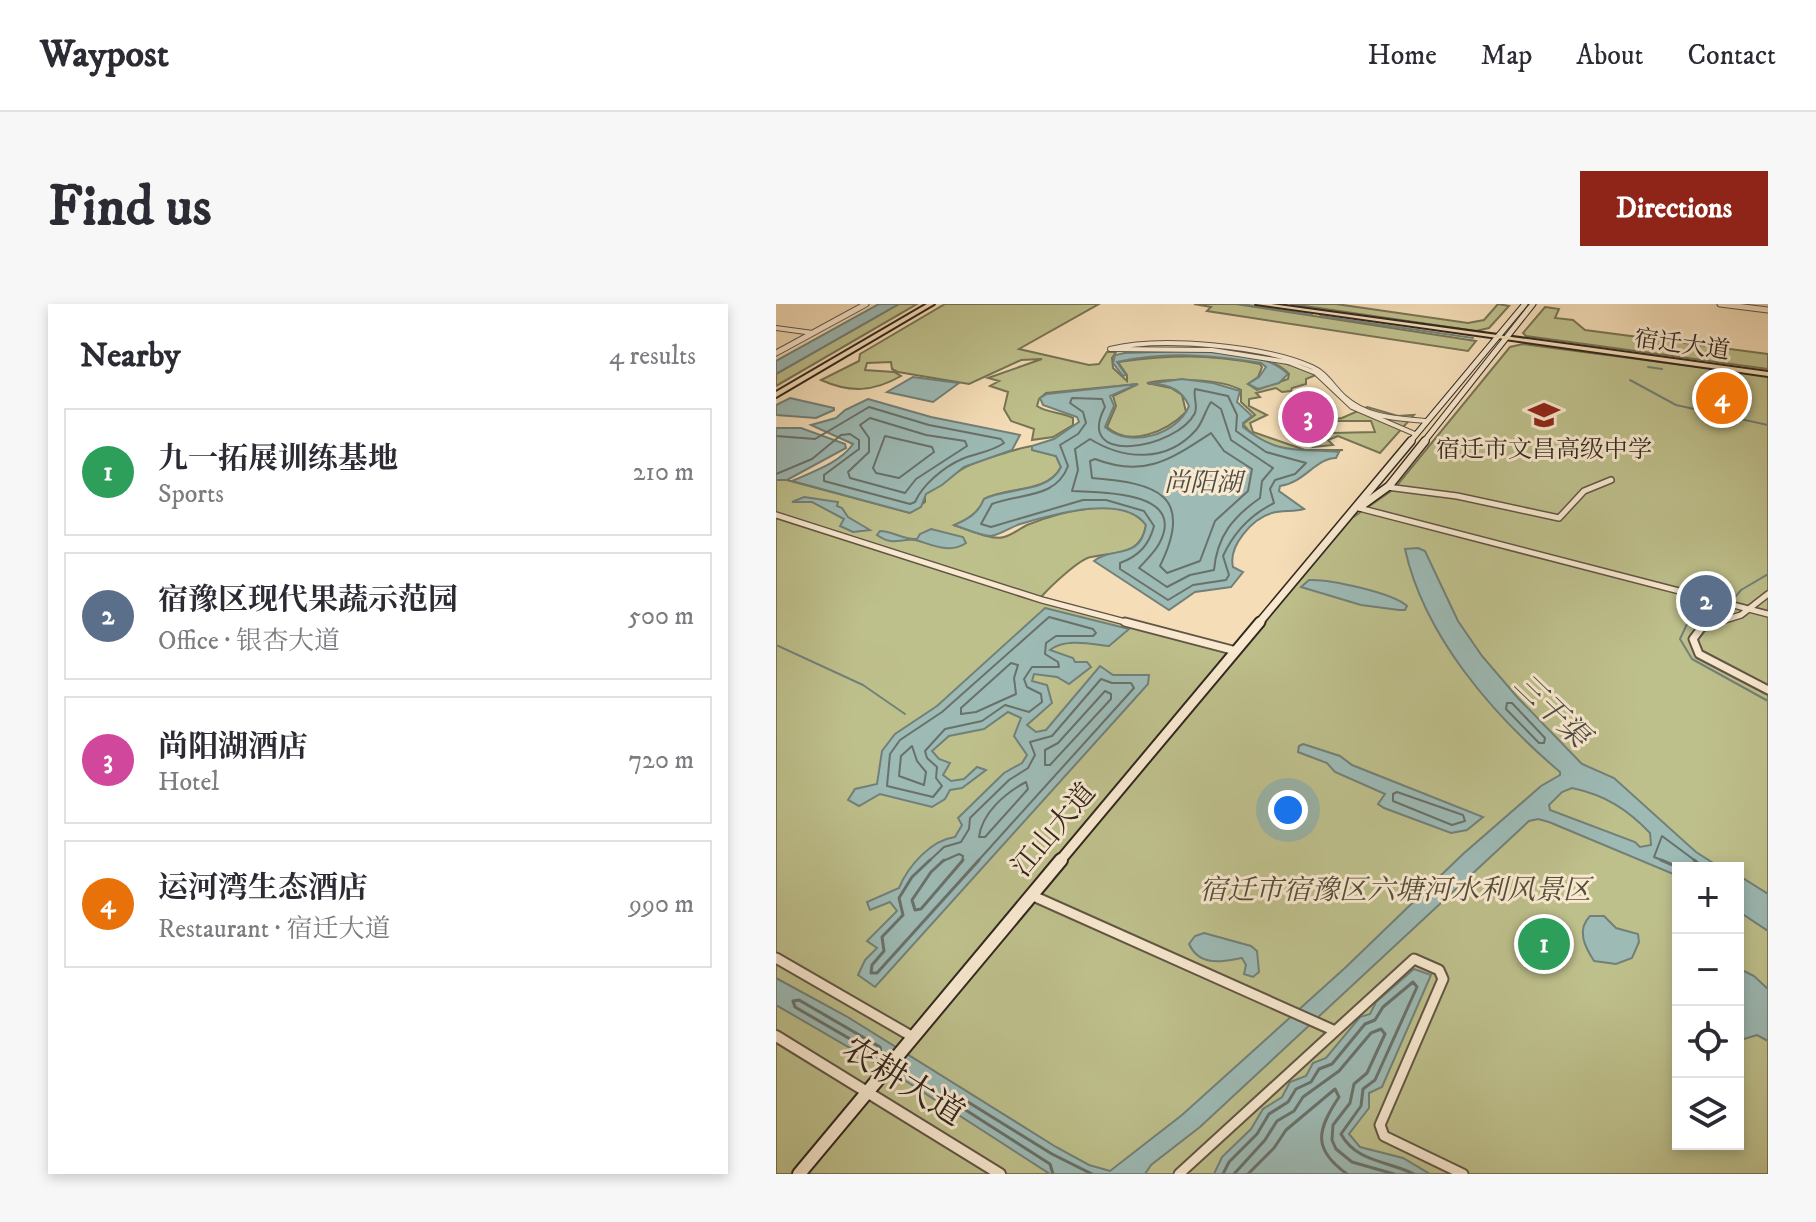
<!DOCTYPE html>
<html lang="en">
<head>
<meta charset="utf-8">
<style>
	:root { --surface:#fff; --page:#f7f7f7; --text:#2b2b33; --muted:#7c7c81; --line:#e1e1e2; --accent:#8f2418 }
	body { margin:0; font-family:"IM FELL DW Pica","Noto Serif SC",serif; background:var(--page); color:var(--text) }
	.controls { position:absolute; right:24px; bottom:24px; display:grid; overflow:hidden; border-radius:0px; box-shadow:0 4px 12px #0003 }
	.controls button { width:72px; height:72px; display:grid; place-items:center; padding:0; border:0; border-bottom:2px solid var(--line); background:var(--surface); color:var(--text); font:40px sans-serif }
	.you { position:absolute; left:512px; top:506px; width:28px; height:28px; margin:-20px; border:6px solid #fff; border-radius:50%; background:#1a73e8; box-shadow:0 0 0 12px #1a73e833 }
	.badge { display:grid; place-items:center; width:52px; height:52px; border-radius:50%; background:var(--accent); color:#fff; font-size:26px; font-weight:700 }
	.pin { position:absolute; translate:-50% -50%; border:4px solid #fff; box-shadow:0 2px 8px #0006 }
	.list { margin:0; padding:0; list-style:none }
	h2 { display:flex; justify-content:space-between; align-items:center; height:104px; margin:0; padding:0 32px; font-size:34px }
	h2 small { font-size:26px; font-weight:400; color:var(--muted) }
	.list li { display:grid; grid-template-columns:52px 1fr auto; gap:24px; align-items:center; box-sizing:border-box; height:128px; margin:0 16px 16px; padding:0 16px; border:2px solid var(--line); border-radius:0px }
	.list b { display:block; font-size:30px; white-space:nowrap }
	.list p { margin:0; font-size:26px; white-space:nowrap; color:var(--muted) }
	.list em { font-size:26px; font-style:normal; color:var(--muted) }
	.icon { flex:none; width:44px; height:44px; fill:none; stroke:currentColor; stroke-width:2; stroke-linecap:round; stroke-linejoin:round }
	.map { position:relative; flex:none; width:992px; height:870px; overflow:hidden; border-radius:0px }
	header { display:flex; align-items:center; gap:48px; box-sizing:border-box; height:112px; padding:0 40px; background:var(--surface); border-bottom:2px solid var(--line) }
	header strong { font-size:38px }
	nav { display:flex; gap:44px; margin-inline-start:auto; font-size:28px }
	.intro { display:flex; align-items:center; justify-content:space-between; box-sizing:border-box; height:192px; padding:0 48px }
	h1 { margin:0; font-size:56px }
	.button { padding:20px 36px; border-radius:0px; background:var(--accent); color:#fff; font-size:28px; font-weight:700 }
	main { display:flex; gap:48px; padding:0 48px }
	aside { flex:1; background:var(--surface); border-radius:0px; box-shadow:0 4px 12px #0003 }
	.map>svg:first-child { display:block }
	.green { fill:#bec08c; stroke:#787456; stroke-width:2; fill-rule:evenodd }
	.water { fill:#9dbab5; stroke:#728079; stroke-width:2; fill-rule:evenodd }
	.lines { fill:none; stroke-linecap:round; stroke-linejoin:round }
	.shore-far1 { stroke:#68716a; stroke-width:2 }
	.shore { stroke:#68716a; stroke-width:3 }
	.stream { stroke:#728079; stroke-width:2 }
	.minor-far3-casing { stroke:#625545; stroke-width:6 }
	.minor-far2-casing { stroke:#625545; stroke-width:8 }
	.minor-far1-casing { stroke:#625545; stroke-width:11 }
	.minor-casing { stroke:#625545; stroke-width:13 }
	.tertiary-far1-casing { stroke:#625545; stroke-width:7 }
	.tertiary-casing { stroke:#625545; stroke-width:14 }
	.secondary-far3-casing { stroke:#32281f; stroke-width:7 }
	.secondary-far2-casing { stroke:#32281f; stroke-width:10 }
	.secondary-far1-casing { stroke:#32281f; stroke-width:13 }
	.secondary-casing { stroke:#32281f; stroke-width:16 }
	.primary-casing { stroke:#32281f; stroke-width:4 }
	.trunk-casing { stroke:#32281f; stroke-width:4 }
	.minor-far3 { stroke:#f8e9d0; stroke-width:4 }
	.minor-far2 { stroke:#f8e9d0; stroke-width:5 }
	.minor-far1 { stroke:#f8e9d0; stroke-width:7 }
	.minor { stroke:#f8e9d0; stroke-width:9 }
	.tertiary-far1 { stroke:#f8e9d0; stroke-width:5 }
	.tertiary { stroke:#f8e9d0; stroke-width:10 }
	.secondary-far3 { stroke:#f8e9d0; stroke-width:5 }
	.secondary-far2 { stroke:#f8e9d0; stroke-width:7 }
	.secondary-far1 { stroke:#f8e9d0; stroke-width:9 }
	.secondary { stroke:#f8e9d0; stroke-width:12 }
	.primary { fill:#f4ddb7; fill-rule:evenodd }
	.trunk { fill:#f4ddb7; fill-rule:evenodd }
	.labels { text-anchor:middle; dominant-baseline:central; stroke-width:6; stroke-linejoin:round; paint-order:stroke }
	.far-street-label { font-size:24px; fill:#32281f; stroke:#f8e9d0 }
	.far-poi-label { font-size:24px; fill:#32281f; stroke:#f8e9d0 }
	.far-water-label { font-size:26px; font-style:italic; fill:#4d4c44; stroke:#f8e9d0 }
	.street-label { font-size:28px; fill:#32281f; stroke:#f8e9d0 }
	.park-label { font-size:28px; font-style:italic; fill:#554e3a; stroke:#f8e9d0 }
	.water-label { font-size:30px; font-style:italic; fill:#4d4c44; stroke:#f8e9d0 }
	.near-street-label { font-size:34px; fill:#32281f; stroke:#f8e9d0 }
</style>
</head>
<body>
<header>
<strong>Waypost</strong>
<nav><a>Home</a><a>Map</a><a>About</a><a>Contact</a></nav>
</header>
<div class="intro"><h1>Find us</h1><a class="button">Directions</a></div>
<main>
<aside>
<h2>Nearby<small>4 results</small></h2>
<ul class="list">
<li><span class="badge" style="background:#2e9e5b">1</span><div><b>九一拓展训练基地</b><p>Sports</p></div><em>210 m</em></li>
<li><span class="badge" style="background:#5c6f8a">2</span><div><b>宿豫区现代果蔬示范园</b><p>Office · 银杏大道</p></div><em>500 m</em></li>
<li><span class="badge" style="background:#d1479c">3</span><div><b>尚阳湖酒店</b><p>Hotel</p></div><em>720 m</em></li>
<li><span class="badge" style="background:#e8710a">4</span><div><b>运河湾生态酒店</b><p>Restaurant · 宿迁大道</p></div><em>990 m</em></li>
</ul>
</aside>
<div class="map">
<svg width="992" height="870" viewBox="0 0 992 870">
	<rect width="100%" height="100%" fill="#f4ddb7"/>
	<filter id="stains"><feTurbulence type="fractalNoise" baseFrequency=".0025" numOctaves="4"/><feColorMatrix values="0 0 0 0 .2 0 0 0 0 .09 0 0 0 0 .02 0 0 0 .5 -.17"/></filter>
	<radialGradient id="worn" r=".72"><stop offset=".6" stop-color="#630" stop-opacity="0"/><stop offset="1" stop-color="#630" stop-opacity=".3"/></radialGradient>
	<g class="green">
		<path d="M 123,0 L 141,0 L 0,82 L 0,70 Z"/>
		<path d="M 169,0 L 323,0 L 243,45 L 313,61 L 323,60 L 331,48 L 340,48 L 336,54 L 337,64 L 351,77 L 351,71 L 342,58 C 395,51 431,50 484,60 L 486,63 L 482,73 L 472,80 L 481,86 L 512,75 L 513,70 C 488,40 386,46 348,49 L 348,46 C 411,45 481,43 540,71 L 530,75 L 530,80 L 516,84 L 515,87 L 506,88 L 500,84 L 480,89 L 484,93 L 473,95 L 473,102 L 491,111 L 474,119 L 477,128 L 529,146 L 567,146 C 534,150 489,149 467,120 L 479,111 L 465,98 L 465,86 C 443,74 395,74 371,79 L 395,84 L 406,91 L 410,108 C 391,127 354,144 331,123 L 340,102 L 337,92 L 362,80 L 270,89 L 263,95 L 261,102 C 271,109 285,108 297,114 L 297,121 L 277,133 L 256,136 L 258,125 L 235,117 L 228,105 L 232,88 L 214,82 L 223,77 L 212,74 L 266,55 L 245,56 L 193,80 L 122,68 L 116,65 L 115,58 L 91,59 L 89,66 L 118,68 L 125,72 C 97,88 74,89 45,76 L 83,57 L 84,50 Z"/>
		<path d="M 418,0 L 460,0 L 700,37 L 692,47 L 431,7 L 435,3 Z"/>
		<path d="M 515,0 L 560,0 L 692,19 L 708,16 L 722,0 L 733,2 L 713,24 L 700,27 Z"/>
		<path d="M 769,3 L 783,5 L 779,14 L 797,16 L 809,26 L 992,50 L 992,65 L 750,32 L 747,29 Z"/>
		<path d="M 747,40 L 992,72 L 992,870 L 0,870 L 0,176 L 11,176 L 134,209 L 149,198 L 149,190 C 164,183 174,171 188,164 C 198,158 246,143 256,142 L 256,146 L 280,152 L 285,163 C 271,190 231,182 208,195 C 202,210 192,214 180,222 C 192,225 216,237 228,233 C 236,231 243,225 251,221 C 281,209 347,189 370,221 C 365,253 339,247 315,253 C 303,255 274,283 265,293 L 465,347 L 576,214 L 618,185 L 734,43 ZM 902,564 L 962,564 L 962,840 L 902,840 Z"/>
		<path d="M 591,103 L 622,112 L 638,111 L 604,149 L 562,132 L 552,136 L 557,141 L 538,143 L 556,129 L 599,128 L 595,117 L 545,117 L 566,114 Z"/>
	</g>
	<g class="water">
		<path d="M 103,0 L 123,0 L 0,70 L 0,57 Z"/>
		<path d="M 412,47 C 444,49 488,47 512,70 L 503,79 L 482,85 L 472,80 L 483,73 L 490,63 L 485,59 C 437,51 390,47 341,58 L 350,71 L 347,72 L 337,59 L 339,51 L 349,49 Z"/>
		<path d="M 137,73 L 183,79 L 157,98 L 111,88 Z"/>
		<path d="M 406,75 L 437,79 L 464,87 L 461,98 L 476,112 L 467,119 L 467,123 C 503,152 523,144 563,148 L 560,154 C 540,154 528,179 504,182 L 503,187 L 528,205 C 518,208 506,206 496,209 C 476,215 452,242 457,263 L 467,268 L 455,283 L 419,288 L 393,306 L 318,257 C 336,242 364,257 370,221 C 347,189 276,211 244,220 C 235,223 224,231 215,232 C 204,232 188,224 178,221 C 192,215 202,210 208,195 C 231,183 272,190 285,163 L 280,152 L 256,146 L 256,142 L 278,135 L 303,118 L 301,113 L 267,101 L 264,94 L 271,90 L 362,80 L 334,92 L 338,102 L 329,123 C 353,145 401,131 413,102 C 406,85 391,79 372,80 Z"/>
		<path d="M 14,94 L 58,104 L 58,106 L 40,114 L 0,111 L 0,101 Z"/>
		<path d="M 92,95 L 155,113 L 244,131 L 236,146 L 188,163 L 166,181 L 150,190 L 145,203 L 134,209 L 16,177 C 36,168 64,159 77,140 L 35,121 L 60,114 L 69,106 Z"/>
		<path d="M 0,124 L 25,124 L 69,140 L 70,144 L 11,176 L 0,176 Z"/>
		<path d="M 28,193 L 62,198 L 61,202 L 66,204 L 72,213 L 94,226 L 77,228 L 64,222 L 68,215 L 36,198 L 16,198 Z"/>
		<path d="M 155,225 L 187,233 L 190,239 C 175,250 156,241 143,237 C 127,232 119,244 101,231 L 104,227 C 117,227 127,236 141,235 L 144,230 Z"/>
		<path d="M 642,244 L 649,247 L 682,317 L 706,352 L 742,394 L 806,460 L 838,474 L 920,548 L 945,564 L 902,564 L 902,572 L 773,518 L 762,515 L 753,517 L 424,823 L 375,861 L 369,870 L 274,870 L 122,772 L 0,701 L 0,674 L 70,712 L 280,843 L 313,861 L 334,867 L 406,811 L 570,663 L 687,550 L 765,482 L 784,471 L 784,468 C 717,411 648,332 629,245 ZM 796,484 C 829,491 851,505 874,529 L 875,541 L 864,543 L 859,538 L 774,506 L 773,501 L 786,488 Z"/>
		<path d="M 533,276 C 554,275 617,289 631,302 L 629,306 L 623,306 L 585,301 L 525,283 Z"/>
		<path d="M 269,304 L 353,325 L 333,342 C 315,340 289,334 274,346 L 297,354 L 299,358 L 311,358 L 315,363 L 293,380 L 281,373 L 258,370 L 256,377 L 271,381 L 276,399 L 251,421 L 260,428 L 270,426 L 324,362 L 337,371 L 373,371 L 372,380 L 99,683 L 82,671 L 89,656 L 101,644 L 91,637 L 121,607 L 114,598 L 94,606 L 91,598 L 123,584 C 132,562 155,536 179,533 L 186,521 L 182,514 L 228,469 L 246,459 L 251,451 L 238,432 L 245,414 L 232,408 L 208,425 L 173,432 L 156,447 L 163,455 L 174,459 L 167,471 L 175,477 L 188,475 L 201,463 L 210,466 L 186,484 L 174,486 L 169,495 L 156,503 L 104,490 L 83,502 L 72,496 L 79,485 L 101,480 L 106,447 L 119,430 L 161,402 Z"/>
		<path d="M 527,440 L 564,452 L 576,461 L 707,513 L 691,526 L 675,529 L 608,504 L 602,500 L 609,490 L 559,468 L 551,459 L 522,448 L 523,442 Z"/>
		<path d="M 962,571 L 992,590 L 992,627 L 962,607 Z"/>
		<path d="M 814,612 L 828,612 L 840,624 L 862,630 L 863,638 L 856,654 L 840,660 L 818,657 C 809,643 800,626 814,612 Z"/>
		<path d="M 428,629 L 475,642 L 481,647 L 483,668 L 477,673 L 468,670 L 470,661 L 466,654 C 448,657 424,664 413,640 L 419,632 Z"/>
		<path d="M 962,664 L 978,672 L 992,685 L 992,737 L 981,731 L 968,735 L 962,732 Z"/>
		<path d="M 638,665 L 655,671 L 606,783 L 593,789 L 593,804 L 573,830 L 584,843 L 627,854 L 654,870 L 438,870 L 446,853 L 475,825 L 487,805 L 506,793 L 514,778 L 530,772 L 537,759 L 550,754 L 584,713 L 594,710 L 600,698 Z"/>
	</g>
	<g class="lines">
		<g class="shore-far1">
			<path d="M 419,85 L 452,92 L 461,111 L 460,127 L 490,148 L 530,159 L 519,170 L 499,176 L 494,185 L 498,199 C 474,211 458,228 447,252 L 453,271 L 450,276 L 417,281 L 392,296 L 344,265 L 344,259 C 363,252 373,241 378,222 L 368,207 L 330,196 L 307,196 L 215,223 L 205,220 L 216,200 C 244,189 280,195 292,162 L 284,141 L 302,130 L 310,119 L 307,108 L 294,99 L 296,94 L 326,95 L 329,103 C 297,163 401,145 419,109 C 422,101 417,93 419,85 Z"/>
			<path d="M 435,98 L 445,105 L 455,136 L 497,164 L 486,177 L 484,194 C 457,213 441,232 438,266 L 414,271 L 391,283 L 363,264 C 370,256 378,249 383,240 C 412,187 325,188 296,187 L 302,166 L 299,145 L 314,135 C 348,156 391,159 420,126 C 427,118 429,107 435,98 Z"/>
			<path d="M 94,114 L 150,131 L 189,137 L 191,142 L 140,175 L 129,189 L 74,174 L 72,168 L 93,148 L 93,134 L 84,121 Z"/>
			<path d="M 435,129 L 448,147 L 476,165 L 472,187 L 439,217 L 424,257 L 391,269 L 384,262 C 419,191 381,179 316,174 L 314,157 L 319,155 C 368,174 394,156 435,129 Z"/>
			<path d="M 0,132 L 39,135 L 93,103 L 153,121 L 225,135 L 228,139 C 215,148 201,149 186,155 C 168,163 147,180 139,198 L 134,200 L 48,177 L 48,171 L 83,145 L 83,136 L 74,130 L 65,131 L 36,155 L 0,170"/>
			<path d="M 109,132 L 156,143 L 158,148 L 123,174 L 100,169 L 97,164 Z"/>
			<path d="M 273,313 L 317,325 L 320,329 L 317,332 L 280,332 L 270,339 L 269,350 L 282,358 L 283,363 L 256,363 L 248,375 L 251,383 L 265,390 L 266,398 L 253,408 L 229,401 L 206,417 L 169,425 L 149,447 L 151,454 L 161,463 L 160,474 L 166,482 L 157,493 L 111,482 L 114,450 L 124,436 L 166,408 Z"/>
			<path d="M 235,359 L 242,361 L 238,374 L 240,390 L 200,408 L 185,410 L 185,404 Z"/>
			<path d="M 329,387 L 335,390 L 335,395 L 274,461 L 269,461 L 269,446 L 282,439 Z"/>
			<path d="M 731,399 L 736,399 L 769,434 L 768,439 L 763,439 L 730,405 Z"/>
			<path d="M 136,442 L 141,457 L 150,468 L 148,481 L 123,472 L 125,452 Z"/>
			<path d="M 250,478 L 252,485 L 209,533 L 203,533 C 206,509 229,489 250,478 Z"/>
			<path d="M 621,488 L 687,511 L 689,517 L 676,521 L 617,497 L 617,490 Z"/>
			<path d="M 152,558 L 168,543 L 185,538 L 193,525 L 194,514 L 233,476 L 252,464 L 259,451 L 254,438 L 276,432 L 325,375 L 336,379 L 355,379 L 358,384 L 201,558"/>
			<path d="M 165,558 L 183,550 L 187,552 L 186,558"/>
			<path d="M 890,558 L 878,553 L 886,532 L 921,558"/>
		</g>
		<g class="shore">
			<path d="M 154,556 L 136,573 L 123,594 L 127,611 L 106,633 L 108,647 L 96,661 L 95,669 L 101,669 L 203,556"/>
			<path d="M 168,556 L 155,568 L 136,596 L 139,606 L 145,605 L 187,556"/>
			<path d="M 885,556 L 904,564"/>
			<path d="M 918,556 L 928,564"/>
			<path d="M 23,696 L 104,743 L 105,748 L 100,750 L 19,703 L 17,697 Z"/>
			<path d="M 277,870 L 274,860 L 188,805 L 187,800 L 192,798 L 276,850 L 316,870"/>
			<path d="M 447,870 L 453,858 L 481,830 L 493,810 L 512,798 L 520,785 L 535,778 L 543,765 L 556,760 L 589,720 L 599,716 L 607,703 L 637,678 L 641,683 L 599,776 L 587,785 L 585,802 L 565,830 C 580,858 612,857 638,870"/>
			<path d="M 458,870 L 489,836 L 501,817 L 518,807 L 527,793 L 563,767 L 595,729 L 605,725 L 609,730 L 591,769 L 578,780 L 574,799 L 557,821 L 556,836 L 560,845 L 576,858 L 618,870"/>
			<path d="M 472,870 L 498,844 L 510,826 L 559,785 L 563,793 C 541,826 536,845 571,870"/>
		</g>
		<g class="stream">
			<path d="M 466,0 L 536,11"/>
			<path d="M 515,1 L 690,26"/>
			<path d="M 544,12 L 697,34"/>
			<path d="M 872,63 L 886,65"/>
			<path d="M 854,76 L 900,101 L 992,121"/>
			<path d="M 955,298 L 965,286 L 992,270"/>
			<path d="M 950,302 L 911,320 L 904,335 L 916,355 L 992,397"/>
			<path d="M 0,341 L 87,381 L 129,410"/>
		</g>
		<defs>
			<g id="minor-far3">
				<path d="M 0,24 L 37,29"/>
				<path d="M 639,130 L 576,103 L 540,69 L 512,58 L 436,46 L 334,45 C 385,32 488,42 536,63 C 550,69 557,83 568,93 C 591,114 620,114 649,117"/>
			</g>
			<g id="minor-far2">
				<path d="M 611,183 L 681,192 L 783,214 L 808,187 L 835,176"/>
				<path d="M 583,204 L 992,310"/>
				<path d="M 0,211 L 266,296 L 357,320"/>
				<path d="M 936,320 L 965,311 L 992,290"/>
			</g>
			<g id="minor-far1">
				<path d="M 349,318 L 460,347"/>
				<path d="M 943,318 L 926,323 L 917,335 L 923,350 L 992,386"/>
			</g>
			<g id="minor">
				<path d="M 255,591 L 557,726"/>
				<path d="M 0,654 L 137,733"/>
				<path d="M 403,870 L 638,655 L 663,666 L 667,675 L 604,821 L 608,832 L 687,870"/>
			</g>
			<g id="tertiary-far1">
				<path d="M 944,0 L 992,6"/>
				<path d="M 0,49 L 90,0"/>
			</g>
			<path id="tertiary" d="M 0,732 L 224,870"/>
			<g id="secondary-far3">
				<path d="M 633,139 L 749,0"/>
				<path d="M 647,139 L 757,0"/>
			</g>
			<g id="secondary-far2">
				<path d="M 584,203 L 613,182 L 649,137"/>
				<path d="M 482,320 L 635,137"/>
			</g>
			<path id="secondary-far1" d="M 283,558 L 484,318"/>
			<path id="secondary" d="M 23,870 L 285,556"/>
			<path id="primary" d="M 480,0 L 495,0 L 992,68 L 992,72 Z"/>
			<path id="trunk" d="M 151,0 L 158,0 L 0,93 L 0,88 Z"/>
		</defs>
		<use href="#minor-far3" class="minor-far3-casing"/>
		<use href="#minor-far2" class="minor-far2-casing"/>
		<use href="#minor-far1" class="minor-far1-casing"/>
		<use href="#minor" class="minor-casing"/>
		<use href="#tertiary-far1" class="tertiary-far1-casing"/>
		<use href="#tertiary" class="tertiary-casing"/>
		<use href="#secondary-far3" class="secondary-far3-casing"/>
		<use href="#secondary-far2" class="secondary-far2-casing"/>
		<use href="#secondary-far1" class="secondary-far1-casing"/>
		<use href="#secondary" class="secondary-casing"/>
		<use href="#primary" class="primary-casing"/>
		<use href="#trunk" class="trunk-casing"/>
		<use href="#minor-far3" class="minor-far3"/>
		<use href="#minor-far2" class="minor-far2"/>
		<use href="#minor-far1" class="minor-far1"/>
		<use href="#minor" class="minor"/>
		<use href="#tertiary-far1" class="tertiary-far1"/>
		<use href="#tertiary" class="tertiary"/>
		<use href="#secondary-far3" class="secondary-far3"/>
		<use href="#secondary-far2" class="secondary-far2"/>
		<use href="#secondary-far1" class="secondary-far1"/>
		<use href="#secondary" class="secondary"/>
		<use href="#primary" class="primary"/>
		<use href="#trunk" class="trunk"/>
	</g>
	<defs>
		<symbol id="school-bare" viewBox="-9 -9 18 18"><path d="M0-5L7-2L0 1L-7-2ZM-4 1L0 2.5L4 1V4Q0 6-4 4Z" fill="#8f2418" stroke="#f8e9d0" stroke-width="2.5" paint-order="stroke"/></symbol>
	</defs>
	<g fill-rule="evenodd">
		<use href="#school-bare" x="746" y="89" width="44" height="44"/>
	</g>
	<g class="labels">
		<g class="far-street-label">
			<text transform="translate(906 41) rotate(8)">宿迁大道</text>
		</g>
		<g class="far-poi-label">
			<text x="768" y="146">宿迁市文昌高级中学</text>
		</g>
		<g class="far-water-label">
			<text x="427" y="179">尚阳湖</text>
		</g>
		<g class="street-label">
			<text transform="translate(278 526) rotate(-50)">江山大道</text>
		</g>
		<g class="park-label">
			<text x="619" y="586">宿迁市宿豫区六塘河水利风景区</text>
		</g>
		<g class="water-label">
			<text transform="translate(775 407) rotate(44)">三干渠</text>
		</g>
		<g class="near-street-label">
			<text transform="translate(127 778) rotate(32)">农耕大道</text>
		</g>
	</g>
	<rect width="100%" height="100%" filter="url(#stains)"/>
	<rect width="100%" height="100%" fill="url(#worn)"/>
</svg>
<div class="controls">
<button>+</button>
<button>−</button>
<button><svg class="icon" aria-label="locate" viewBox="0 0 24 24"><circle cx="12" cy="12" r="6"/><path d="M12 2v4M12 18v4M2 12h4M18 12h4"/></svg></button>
<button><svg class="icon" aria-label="layers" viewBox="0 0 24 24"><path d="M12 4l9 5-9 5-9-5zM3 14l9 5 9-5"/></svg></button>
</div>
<div class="you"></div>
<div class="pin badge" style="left:768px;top:640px;background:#2e9e5b">1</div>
<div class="pin badge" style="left:930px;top:297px;background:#5c6f8a">2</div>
<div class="pin badge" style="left:532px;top:113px;background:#d1479c">3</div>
<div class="pin badge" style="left:946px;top:94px;background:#e8710a">4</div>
</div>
</main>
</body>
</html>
